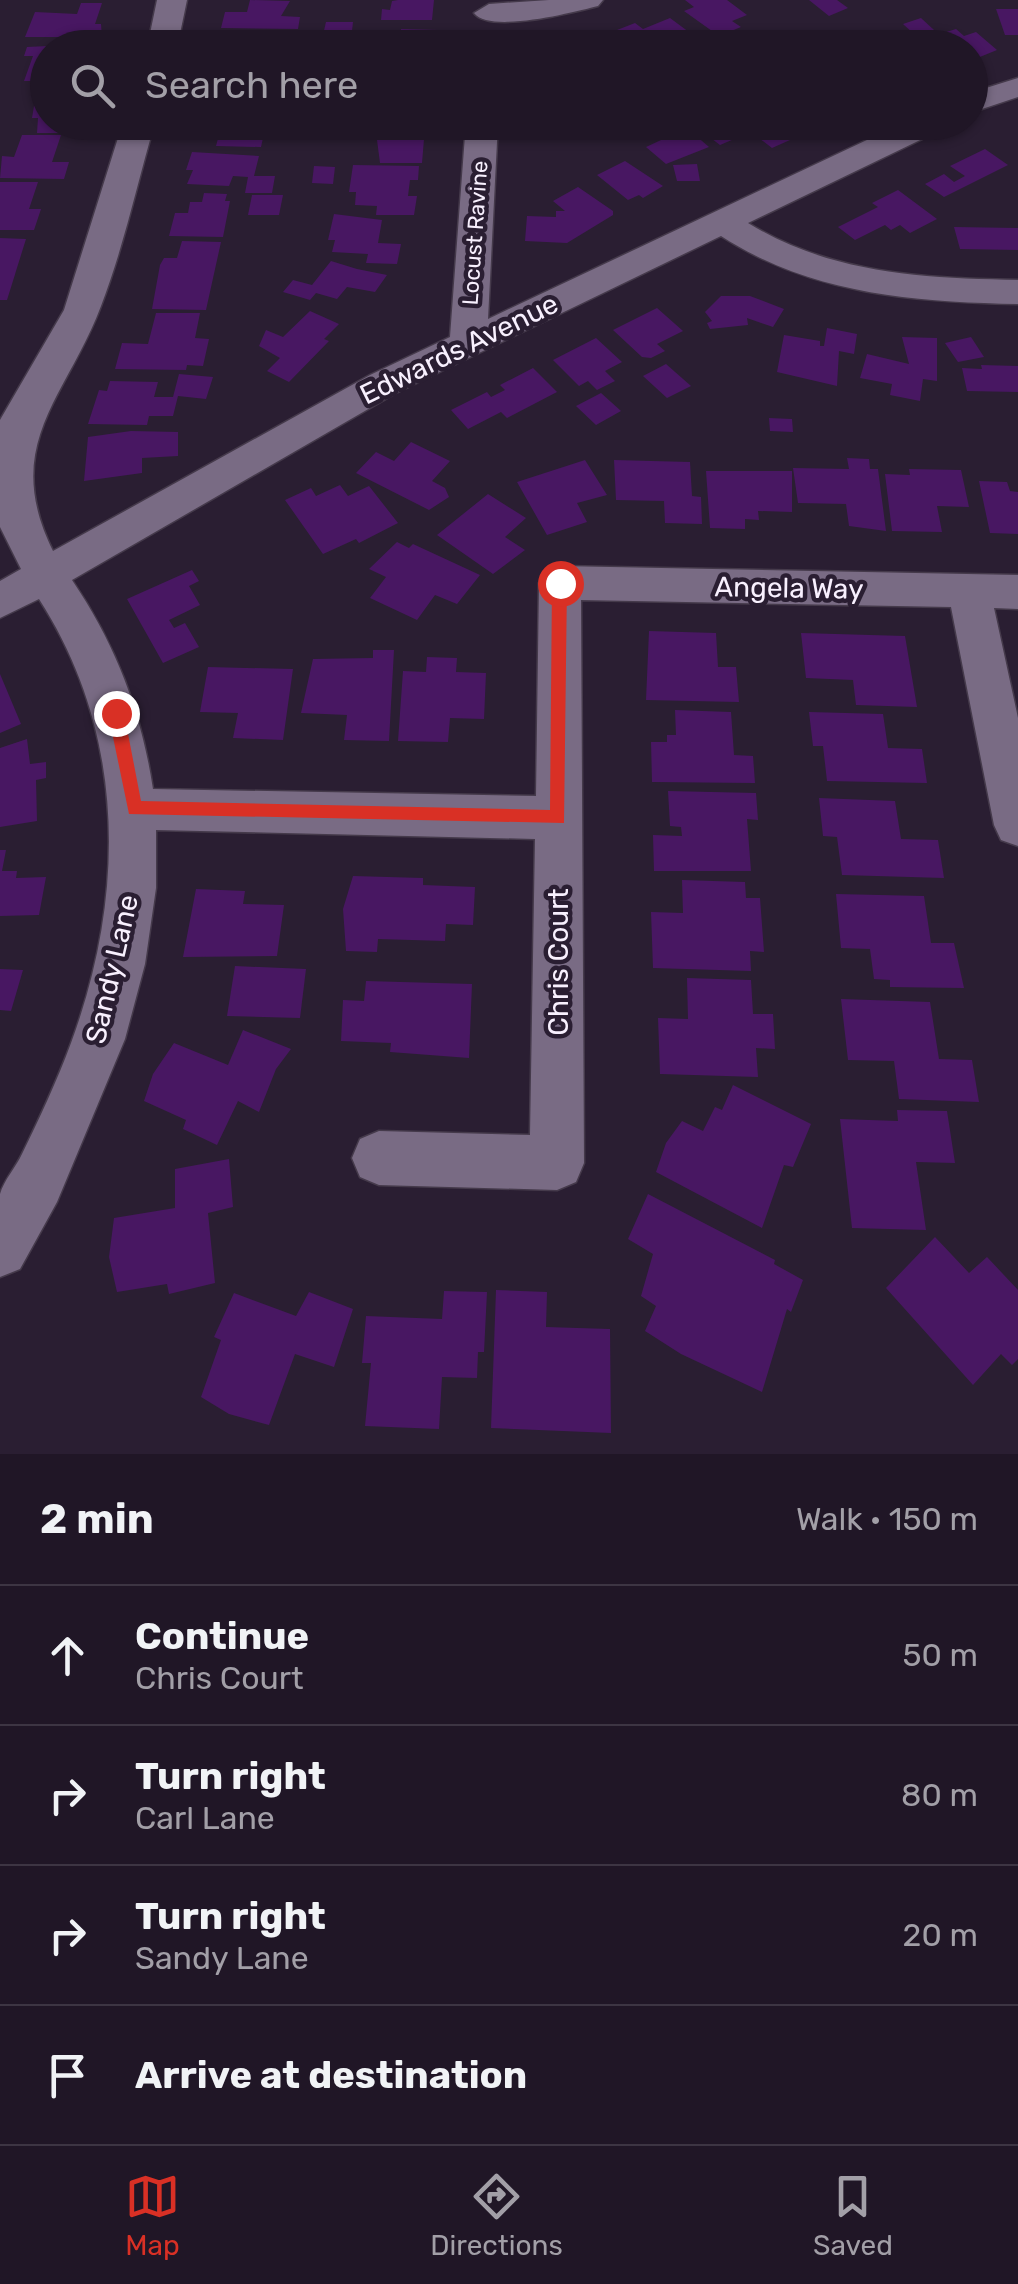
<!DOCTYPE html>
<html lang="en">
<head>
<meta charset="utf-8">
<style>
	:root { --surface:#201626; --page:#281f2e; --text:#f1f3f6; --muted:#a29fa7; --line:#3d3543; --accent:#d93025 }
	body { margin:0; font-family:Rubik,sans-serif; background:var(--page); color:var(--text) }
	.stop { position:absolute; width:30px; height:30px; margin:-22px; border:8px solid #d93025; border-radius:50%; background:#fff }
	.stop.end { background:#d93025; border-color:#fff; box-shadow:0 2px 10px #0008 }
	.list { margin:0; padding:0; list-style:none }
	h2 { display:flex; justify-content:space-between; align-items:center; height:130px; margin:0; padding:0 40px; font-size:42px }
	h2 small { font-size:32px; font-weight:400; color:var(--muted) }
	.list li { display:grid; grid-template-columns:65px 1fr auto; gap:30px; align-items:center; box-sizing:border-box; height:140px; padding:0 40px; border-top:2px solid var(--line) }
	.list b { display:block; font-size:38px; white-space:nowrap }
	.list p { margin:0; font-size:32px; white-space:nowrap; color:var(--muted) }
	.list em { font-size:32px; font-style:normal; color:var(--muted) }
	.icon { flex:none; width:55px; height:55px; fill:none; stroke:currentColor; stroke-width:2; stroke-linecap:round; stroke-linejoin:round }
	.map { position:relative; flex:none; width:1018px; height:1454px; overflow:hidden }
	.search { position:absolute; background:var(--surface); box-shadow:0 2px 8px #0004; left:30px; right:30px; top:30px; height:110px; display:flex; align-items:center; gap:25px; box-sizing:border-box; padding:0 35px; border-radius:55px; color:var(--muted); font-size:38px }
	.sheet { height:690px; background:var(--surface) }
	nav { display:flex; justify-content:space-around; align-items:center; box-sizing:border-box; height:140px; border-top:2px solid var(--line); background:var(--surface); font-size:28px; color:var(--muted) }
	nav a { display:grid; justify-items:center; gap:5px }
	nav .on { color:var(--accent) }
	.map>svg:first-child { display:block }
	.building { fill:#481762 }
	.lines { fill:none; stroke-linecap:round; stroke-linejoin:round }
	.minor-casing { stroke:#453a4b; stroke-width:3 }
	.minor { fill:#796b84; fill-rule:evenodd }
	.route { fill:#d93025 }
	.labels { text-anchor:middle; dominant-baseline:central; stroke-width:9; stroke-linejoin:round; paint-order:stroke }
	.far-street-label { font-size:22px; fill:#f8f0fe; stroke:#2a1e32 }
	.street-label { font-size:28px; fill:#f8f0fe; stroke:#2a1e32 }
</style>
</head>
<body>
<div class="map">
<svg width="1018" height="1454" viewBox="0 0 1018 1454">
	<rect width="100%" height="100%" fill="#2a1e32"/>
	<g class="building">
		<path d="M 250,0 L 290,1 L 281,16 L 300,17 L 298,29 L 221,28 L 225,12 L 247,12 Z"/>
		<path d="M 398,0 L 434,0 L 432,20 L 381,20 L 382,9 L 390,10 L 392,1 Z"/>
		<path d="M 685,0 L 727,0 L 747,15 L 732,21 L 741,27 L 719,36 L 684,11 L 694,7 Z"/>
		<path d="M 809,0 L 837,0 L 848,8 L 829,16 Z"/>
		<path d="M 81,3 L 102,3 L 95,24 L 101,24 L 102,37 L 25,37 L 35,12 L 77,14 Z"/>
		<path d="M 996,9 L 1018,9 L 1018,35 L 1005,35 Z"/>
		<path d="M 670,18 L 697,38 L 683,44 L 687,48 L 640,48 L 617,30 L 635,23 L 643,29 Z"/>
		<path d="M 921,18 L 934,30 L 916,36 L 903,24 Z"/>
		<path d="M 326,22 L 353,22 L 351,40 L 322,39 Z"/>
		<path d="M 401,29 L 438,30 L 436,48 L 363,48 L 364,40 L 400,39 Z"/>
		<path d="M 956,29 L 964,36 L 976,32 L 997,50 L 970,61 L 970,48 L 950,48 L 940,34 Z"/>
		<path d="M 222,30 L 299,31 L 296,48 L 218,47 Z"/>
		<path d="M 891,35 L 906,46 L 916,42 L 924,47 L 862,47 Z"/>
		<path d="M 48,46 L 48,81 L 24,81 L 33,56 L 24,56 L 27,47 Z"/>
		<path d="M 37,88 L 48,89 L 48,122 L 86,122 L 82,133 L 37,133 L 38,118 L 32,118 Z"/>
		<path d="M 234,122 L 283,122 L 282,129 L 265,129 L 261,147 L 216,146 L 221,127 L 233,127 Z"/>
		<path d="M 326,122 L 366,122 L 365,132 L 325,131 Z"/>
		<path d="M 385,122 L 413,122 L 412,129 L 420,129 L 419,139 L 424,139 L 422,163 L 380,163 L 377,140 Z"/>
		<path d="M 713,122 L 754,122 L 760,128 L 720,145 L 699,129 Z"/>
		<path d="M 782,122 L 830,122 L 800,136 Z"/>
		<path d="M 774,127 L 790,140 L 772,148 L 755,135 Z"/>
		<path d="M 687,128 L 709,147 L 666,164 L 646,147 Z"/>
		<path d="M 22,135 L 61,135 L 52,162 L 69,162 L 64,179 L 0,178 L 2,156 L 14,157 Z"/>
		<path d="M 985,149 L 1008,165 L 944,197 L 925,184 L 944,174 L 954,182 L 965,176 L 950,166 Z"/>
		<path d="M 192,152 L 259,156 L 254,176 L 275,176 L 272,193 L 245,193 L 248,177 L 233,176 L 229,186 L 187,184 L 193,170 L 186,170 Z"/>
		<path d="M 625,161 L 663,186 L 643,198 L 639,195 L 628,200 L 597,175 Z"/>
		<path d="M 697,164 L 700,181 L 677,181 L 673,165 Z"/>
		<path d="M 353,165 L 419,166 L 418,180 L 410,180 L 408,196 L 417,196 L 414,215 L 376,215 L 377,206 L 355,205 L 356,192 L 349,192 Z"/>
		<path d="M 314,166 L 335,167 L 333,184 L 312,183 Z"/>
		<path d="M 0,182 L 38,182 L 29,209 L 41,209 L 34,230 L 0,230 Z"/>
		<path d="M 578,187 L 613,211 L 613,215 L 567,243 L 525,241 L 527,216 L 556,217 L 556,211 L 565,211 L 553,201 Z"/>
		<path d="M 898,190 L 937,219 L 910,233 L 900,225 L 891,230 L 885,225 L 855,240 L 838,227 L 878,207 L 872,203 Z"/>
		<path d="M 204,193 L 227,194 L 225,201 L 230,201 L 223,237 L 169,236 L 175,213 L 188,213 L 190,202 L 202,202 Z"/>
		<path d="M 252,195 L 283,195 L 279,215 L 248,215 Z"/>
		<path d="M 334,214 L 382,220 L 378,243 L 401,244 L 397,264 L 366,263 L 368,254 L 332,252 L 335,240 L 328,240 Z"/>
		<path d="M 954,227 L 1018,228 L 1018,250 L 960,249 Z"/>
		<path d="M 0,238 L 26,239 L 7,300 L 0,300 Z"/>
		<path d="M 182,241 L 221,242 L 206,310 L 152,309 L 160,265 L 164,258 L 177,258 Z"/>
		<path d="M 331,261 L 357,269 L 387,275 L 375,292 L 347,287 L 337,299 L 316,293 L 310,300 L 283,292 L 293,280 L 312,285 Z"/>
		<path d="M 721,296 L 750,296 L 784,309 L 773,327 L 747,318 L 748,325 L 710,329 L 707,323 L 712,321 L 705,312 Z"/>
		<path d="M 657,308 L 683,331 L 657,344 L 665,351 L 651,358 L 642,357 L 613,330 Z"/>
		<path d="M 310,311 L 339,324 L 324,339 L 329,341 L 289,382 L 267,371 L 280,358 L 259,346 L 266,330 L 283,337 Z"/>
		<path d="M 156,313 L 200,313 L 195,338 L 209,339 L 203,366 L 187,365 L 186,370 L 115,369 L 122,343 L 148,344 Z"/>
		<path d="M 827,328 L 857,334 L 854,354 L 839,351 L 837,386 L 777,372 L 784,335 L 820,341 L 820,346 L 824,346 Z"/>
		<path d="M 902,337 L 937,338 L 937,381 L 923,379 L 920,401 L 890,395 L 892,384 L 860,378 L 867,354 L 909,364 Z"/>
		<path d="M 971,337 L 984,357 L 958,362 L 945,343 Z"/>
		<path d="M 596,338 L 622,362 L 605,371 L 615,381 L 597,390 L 588,381 L 579,386 L 553,360 Z"/>
		<path d="M 666,364 L 691,386 L 667,398 L 643,376 Z"/>
		<path d="M 981,365 L 1018,366 L 1018,392 L 967,391 L 962,368 L 982,369 Z"/>
		<path d="M 533,368 L 557,392 L 507,418 L 501,412 L 468,429 L 451,410 L 487,392 L 491,397 L 505,390 L 500,385 Z"/>
		<path d="M 179,374 L 213,377 L 206,399 L 178,396 L 173,416 L 149,416 L 147,425 L 88,424 L 99,390 L 107,391 L 110,381 L 158,382 L 154,397 L 173,397 Z"/>
		<path d="M 601,393 L 621,411 L 596,425 L 576,406 Z"/>
		<path d="M 769,418 L 792,419 L 793,432 L 770,431 Z"/>
		<path d="M 131,431 L 178,432 L 178,456 L 142,458 L 142,473 L 84,481 L 88,437 Z"/>
		<path d="M 411,442 L 450,461 L 432,481 L 445,488 L 449,497 L 429,510 L 356,473 L 376,452 L 394,461 Z"/>
		<path d="M 847,458 L 869,459 L 870,469 L 878,469 L 886,531 L 849,526 L 846,504 L 798,503 L 793,468 L 849,469 Z"/>
		<path d="M 585,460 L 607,495 L 577,503 L 587,522 L 547,535 L 517,482 Z"/>
		<path d="M 614,460 L 690,462 L 692,496 L 701,497 L 702,524 L 665,523 L 664,501 L 616,500 Z"/>
		<path d="M 909,469 L 961,470 L 969,507 L 937,506 L 942,532 L 892,531 L 885,474 L 910,475 Z"/>
		<path d="M 706,471 L 792,471 L 792,512 L 758,511 L 759,520 L 745,519 L 745,529 L 710,528 Z"/>
		<path d="M 979,481 L 1007,482 L 1010,491 L 1018,492 L 1018,534 L 990,533 Z"/>
		<path d="M 340,485 L 348,496 L 369,486 L 398,523 L 359,543 L 356,539 L 323,554 L 285,500 L 311,488 L 316,496 Z"/>
		<path d="M 488,494 L 526,518 L 505,537 L 525,550 L 493,574 L 437,535 Z"/>
		<path d="M 397,542 L 409,548 L 413,544 L 480,575 L 457,604 L 435,595 L 417,620 L 370,598 L 386,577 L 369,569 Z"/>
		<path d="M 192,570 L 199,581 L 189,586 L 200,605 L 169,620 L 174,628 L 185,623 L 199,647 L 163,663 L 127,599 Z"/>
		<path d="M 649,631 L 716,633 L 718,667 L 736,667 L 739,702 L 646,700 Z"/>
		<path d="M 801,633 L 905,636 L 917,707 L 856,705 L 853,680 L 806,678 Z"/>
		<path d="M 373,650 L 394,650 L 389,741 L 344,740 L 347,715 L 301,713 L 313,659 L 373,658 Z"/>
		<path d="M 427,657 L 457,658 L 456,672 L 486,673 L 484,719 L 450,718 L 448,742 L 398,741 L 403,671 L 426,672 Z"/>
		<path d="M 208,667 L 293,669 L 283,740 L 233,738 L 238,713 L 200,712 Z"/>
		<path d="M 0,674 L 21,724 L 0,733 Z"/>
		<path d="M 675,710 L 731,712 L 734,755 L 753,756 L 755,783 L 652,782 L 651,742 L 667,742 L 667,735 L 676,735 Z"/>
		<path d="M 809,712 L 883,714 L 888,748 L 922,749 L 927,783 L 827,781 L 823,746 L 813,746 Z"/>
		<path d="M 27,739 L 30,764 L 46,762 L 46,778 L 36,780 L 37,821 L 0,827 L 0,748 Z"/>
		<path d="M 668,791 L 756,793 L 758,820 L 747,819 L 751,871 L 654,871 L 653,835 L 682,836 L 681,827 L 670,826 Z"/>
		<path d="M 819,798 L 895,801 L 901,839 L 938,840 L 944,878 L 842,875 L 837,837 L 823,836 Z"/>
		<path d="M 0,850 L 6,850 L 2,871 L 17,871 L 16,878 L 46,877 L 39,915 L 0,916 Z"/>
		<path d="M 353,876 L 423,878 L 423,885 L 475,887 L 473,925 L 446,924 L 445,941 L 378,939 L 377,952 L 346,951 L 343,909 Z"/>
		<path d="M 682,880 L 745,882 L 746,898 L 760,898 L 764,952 L 750,951 L 751,971 L 653,968 L 651,912 L 683,913 Z"/>
		<path d="M 196,889 L 245,891 L 243,904 L 284,905 L 277,956 L 183,957 Z"/>
		<path d="M 836,894 L 924,896 L 931,943 L 954,943 L 964,988 L 890,987 L 890,980 L 874,979 L 870,949 L 841,948 Z"/>
		<path d="M 235,966 L 306,969 L 300,1018 L 227,1016 Z"/>
		<path d="M 0,969 L 23,970 L 11,1011 L 0,1010 Z"/>
		<path d="M 687,978 L 751,980 L 753,1014 L 773,1014 L 775,1049 L 756,1048 L 758,1077 L 660,1074 L 658,1018 L 688,1019 Z"/>
		<path d="M 366,981 L 472,984 L 469,1058 L 390,1052 L 391,1043 L 341,1041 L 343,1000 L 364,1001 Z"/>
		<path d="M 841,999 L 930,1002 L 939,1059 L 972,1060 L 979,1102 L 899,1099 L 894,1061 L 848,1060 Z"/>
		<path d="M 243,1030 L 291,1049 L 276,1069 L 259,1112 L 238,1101 L 217,1145 L 183,1129 L 186,1120 L 144,1101 L 153,1074 L 174,1043 L 228,1065 Z"/>
		<path d="M 733,1085 L 811,1124 L 793,1167 L 784,1165 L 762,1228 L 656,1172 L 666,1143 L 682,1121 L 703,1131 L 715,1107 L 722,1110 Z"/>
		<path d="M 897,1110 L 947,1111 L 955,1163 L 916,1162 L 926,1230 L 852,1228 L 840,1119 L 898,1121 Z"/>
		<path d="M 229,1159 L 233,1207 L 208,1213 L 215,1283 L 169,1294 L 167,1284 L 117,1292 L 109,1257 L 114,1218 L 175,1208 L 175,1169 Z"/>
		<path d="M 648,1194 L 775,1260 L 774,1264 L 803,1280 L 791,1312 L 787,1309 L 762,1392 L 681,1354 L 645,1331 L 656,1306 L 641,1296 L 653,1254 L 628,1239 Z"/>
		<path d="M 935,1237 L 969,1273 L 987,1257 L 1018,1290 L 1018,1359 L 1012,1365 L 1001,1354 L 973,1385 L 886,1288 Z"/>
		<path d="M 496,1290 L 547,1292 L 546,1327 L 610,1329 L 611,1433 L 491,1428 Z"/>
		<path d="M 444,1291 L 487,1292 L 484,1352 L 478,1352 L 477,1378 L 442,1377 L 439,1429 L 365,1426 L 371,1363 L 362,1363 L 366,1316 L 442,1319 Z"/>
		<path d="M 309,1292 L 353,1309 L 334,1367 L 295,1354 L 269,1425 L 229,1414 L 201,1397 L 221,1340 L 214,1337 L 234,1293 L 296,1316 Z"/>
	</g>
	<g class="lines">
		<defs>
			<g id="minor">
				<path d="M 157,0 L 187,0 L 177,48 L 147,48 Z"/>
				<path d="M 549,0 L 603,0 L 598,6 C 574,12 490,34 474,13 L 489,4 Z"/>
				<path d="M 1018,78 L 1018,97 L 970,113 L 970,93 Z"/>
				<path d="M 123,122 L 155,122 C 137,184 124,246 101,306 C 67,397 0,444 53,551 L 370,375 L 450,337 L 466,122 L 498,122 L 488,319 L 905,122 L 948,122 L 943,129 L 748,223 C 831,274 923,278 1018,280 L 1018,304 C 913,302 811,294 721,236 L 396,393 L 72,580 C 116,645 141,711 153,789 L 536,796 L 539,583 L 545,571 L 560,566 L 1018,575 L 1018,609 L 994,608 L 1018,718 L 1018,846 L 1001,840 L 994,825 L 951,607 L 581,600 L 584,1163 L 576,1182 L 557,1190 L 379,1185 L 360,1177 L 352,1158 L 360,1139 L 379,1131 L 530,1135 L 535,839 L 156,830 L 156,888 L 145,964 L 125,1039 L 57,1202 L 20,1269 L 0,1277 C 0,1253 0,1217 0,1194 C 4,1180 16,1167 22,1154 C 40,1117 57,1081 71,1043 C 126,894 126,734 39,599 L 0,618 L 0,581 L 21,569 L 0,527 L 0,420 L 64,310 Z"/>
			</g>
		</defs>
		<use href="#minor" class="minor-casing"/>
		<use href="#minor" class="minor"/>
	</g>
	<path class="route" d="M 560,577 L 567,583 L 564,823 L 129,814 L 108,713 L 116,706 L 124,713 L 141,801 L 550,810 L 552,583 Z"/>
	<g class="labels">
		<g class="far-street-label">
			<text transform="translate(475 233) rotate(-86)">Locust Ravine</text>
		</g>
		<g class="street-label">
			<text transform="translate(459 349) rotate(-26)">Edwards Avenue</text>
			<text transform="translate(789 588) rotate(1)">Angela Way</text>
			<text transform="translate(558 962) rotate(-90)">Chris Court</text>
			<text transform="translate(112 969) rotate(-77)">Sandy Lane</text>
		</g>
	</g>
</svg>
<div class="stop" style="left:560px;top:583px"></div>
<div class="stop end" style="left:116px;top:713px"></div>
<div class="search"><svg class="icon" aria-label="search" viewBox="0 0 24 24"><circle cx="10" cy="10" r="6"/><path d="M15 15l6 6"/></svg>Search here</div>
</div>
<section class="sheet">
<h2>2 min<small>Walk · 150 m</small></h2>
<ul class="list">
<li><svg class="icon" aria-label="ahead" viewBox="0 0 24 24"><path d="M12 20V5M6 11l6-6 6 6"/></svg><div><b>Continue</b><p>Chris Court</p></div><em>50 m</em></li>
<li><svg class="icon" aria-label="right" viewBox="0 0 24 24"><path d="M7 20v-9h11M14 6l5 5-5 5"/></svg><div><b>Turn right</b><p>Carl Lane</p></div><em>80 m</em></li>
<li><svg class="icon" aria-label="right" viewBox="0 0 24 24"><path d="M7 20v-9h11M14 6l5 5-5 5"/></svg><div><b>Turn right</b><p>Sandy Lane</p></div><em>20 m</em></li>
<li><svg class="icon" aria-label="arrive" viewBox="0 0 24 24"><path d="M6 21V4h12l-3 4 3 4H6"/></svg><div><b>Arrive at destination</b></div></li>
</ul>
</section>
<nav>
<a class="on"><svg class="icon" aria-label="map" viewBox="0 0 24 24"><path d="M3 6l6-2 6 2 6-2v14l-6 2-6-2-6 2zM9 4v14M15 6v14"/></svg>Map</a>
<a><svg class="icon" aria-label="directions" viewBox="0 0 24 24"><path d="M12 3l9 9-9 9-9-9zM9 14v-3h6M13 9l2 2-2 2"/></svg>Directions</a>
<a><svg class="icon" aria-label="saved" viewBox="0 0 24 24"><path d="M7 4h10v16l-5-4-5 4z"/></svg>Saved</a>
</nav>
</body>
</html>
